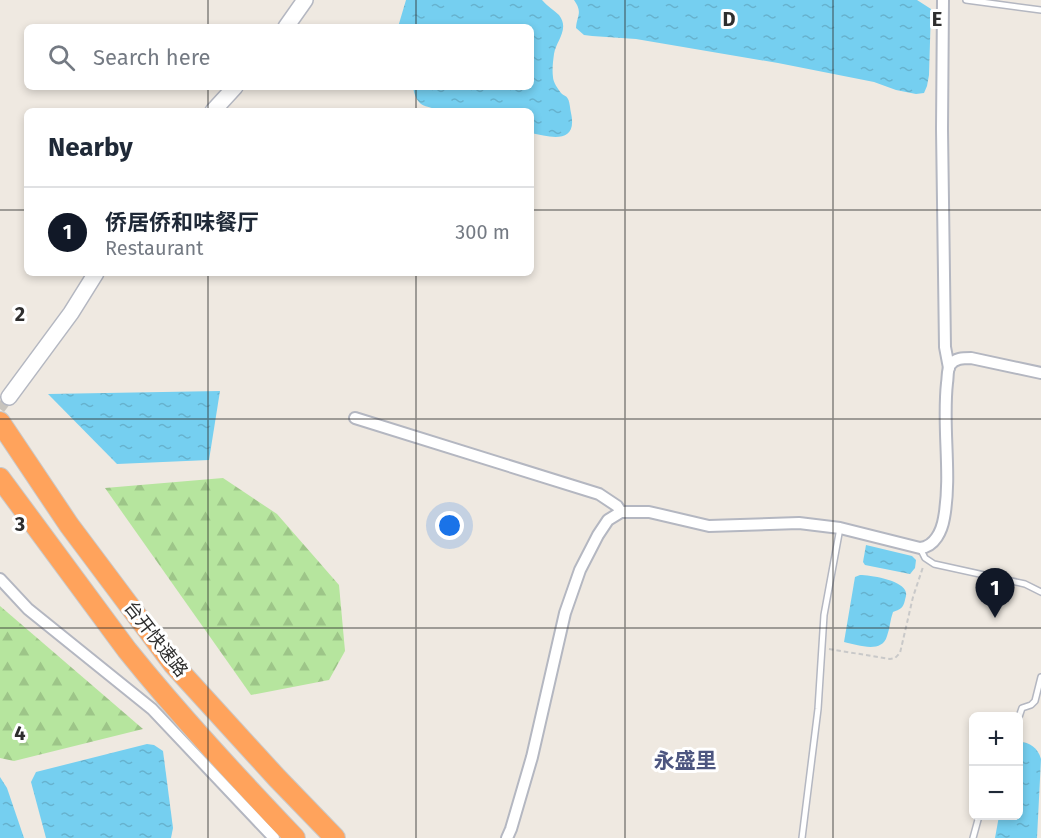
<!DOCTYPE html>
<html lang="en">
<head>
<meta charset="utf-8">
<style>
	:root { --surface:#fff; --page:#f6f6f7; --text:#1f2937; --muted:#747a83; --line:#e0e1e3; --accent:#111827 }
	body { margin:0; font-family:"Fira Sans","Noto Sans SC",sans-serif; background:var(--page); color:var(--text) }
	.controls { position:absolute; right:18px; bottom:18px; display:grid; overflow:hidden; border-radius:9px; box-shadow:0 3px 9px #0003 }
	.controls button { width:54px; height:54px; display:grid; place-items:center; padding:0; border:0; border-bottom:2px solid var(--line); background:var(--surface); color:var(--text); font:30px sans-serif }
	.you { position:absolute; left:450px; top:526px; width:21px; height:21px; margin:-15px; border:4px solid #fff; border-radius:50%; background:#1a73e8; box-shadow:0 0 0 9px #1a73e833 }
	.badge { display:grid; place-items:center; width:39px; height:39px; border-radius:50%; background:var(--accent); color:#fff; font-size:20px; font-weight:700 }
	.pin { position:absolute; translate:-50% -50px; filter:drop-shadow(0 2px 3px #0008) }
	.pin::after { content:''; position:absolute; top:32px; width:21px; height:18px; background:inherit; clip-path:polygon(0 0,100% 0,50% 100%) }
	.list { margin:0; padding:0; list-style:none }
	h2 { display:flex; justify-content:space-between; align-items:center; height:78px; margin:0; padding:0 24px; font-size:26px }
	h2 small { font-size:20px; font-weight:400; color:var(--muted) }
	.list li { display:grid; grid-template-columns:39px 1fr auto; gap:18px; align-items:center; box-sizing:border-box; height:90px; padding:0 24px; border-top:2px solid var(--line) }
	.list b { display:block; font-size:22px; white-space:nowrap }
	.list p { margin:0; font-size:20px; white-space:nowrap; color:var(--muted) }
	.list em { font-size:20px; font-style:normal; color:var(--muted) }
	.icon { flex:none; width:33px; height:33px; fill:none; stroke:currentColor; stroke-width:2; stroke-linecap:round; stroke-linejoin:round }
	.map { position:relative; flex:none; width:1041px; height:838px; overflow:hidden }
	.search { position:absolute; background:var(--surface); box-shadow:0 3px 9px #0003; left:24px; top:24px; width:510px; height:66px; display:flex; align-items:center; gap:15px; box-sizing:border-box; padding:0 21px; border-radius:9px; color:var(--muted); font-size:22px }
	.panel { position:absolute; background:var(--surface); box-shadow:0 3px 9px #0003; left:24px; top:108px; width:510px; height:168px; border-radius:9px }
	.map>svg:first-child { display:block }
	.forest { fill:url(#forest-firs) }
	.water { fill:url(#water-ripples) }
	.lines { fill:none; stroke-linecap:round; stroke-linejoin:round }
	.street-tunnel { stroke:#c8c4bd; stroke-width:10; stroke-dasharray:10 5; stroke-linecap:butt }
	.lane-casing { stroke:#b4b7c1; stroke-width:8 }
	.street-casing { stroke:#b4b7c1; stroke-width:14 }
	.secondary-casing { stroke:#b4b7c1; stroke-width:18 }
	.highway-casing { stroke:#c9c9c9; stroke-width:22 }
	.path { stroke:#c9c9c9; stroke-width:2; stroke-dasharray:4.5 3; stroke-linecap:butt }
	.lane { stroke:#fff; stroke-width:5 }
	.street { stroke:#fff; stroke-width:10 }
	.secondary { stroke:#fff; stroke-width:15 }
	.highway { stroke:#ffa35c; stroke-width:20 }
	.grid { fill:none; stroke:#2e2e2e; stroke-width:1.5; stroke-opacity:0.55 }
	.labels { text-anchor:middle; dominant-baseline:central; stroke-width:6; stroke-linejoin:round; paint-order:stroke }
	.street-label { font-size:18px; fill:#2e2e2e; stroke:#fff }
	.quarter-label { font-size:21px; font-weight:bold; fill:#4d5680; stroke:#fff }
	.grid-label { font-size:20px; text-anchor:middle; font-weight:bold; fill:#2e2e2e; stroke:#fff; stroke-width:6; stroke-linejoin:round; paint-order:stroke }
</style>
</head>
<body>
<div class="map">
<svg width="1041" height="838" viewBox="0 0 1041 838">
	<defs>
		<pattern id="forest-firs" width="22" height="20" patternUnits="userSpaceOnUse" patternTransform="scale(1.5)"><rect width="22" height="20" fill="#b6e59e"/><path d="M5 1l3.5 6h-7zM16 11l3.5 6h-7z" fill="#9dc588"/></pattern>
		<pattern id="water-ripples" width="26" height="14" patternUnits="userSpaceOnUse" patternTransform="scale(1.5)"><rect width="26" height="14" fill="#75cff0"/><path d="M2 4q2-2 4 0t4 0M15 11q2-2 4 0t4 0" fill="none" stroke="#66b2ce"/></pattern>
	</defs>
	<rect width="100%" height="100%" fill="#efe9e1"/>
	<g class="forest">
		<path d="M 223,478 L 277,514 L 339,585 L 345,651 L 329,680 L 251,695 L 105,488 Z"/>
		<path d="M 0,606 L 143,729 L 14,761 L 0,758 Z"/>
	</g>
	<g class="water">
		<path d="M 406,0 L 542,0 C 547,6 554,10 559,15 C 570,29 556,41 554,54 C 553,61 552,70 553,77 C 553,82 558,89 561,93 C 564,96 566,95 568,99 C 570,103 570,109 571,113 C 578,145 550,137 531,133 L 531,111 C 508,111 439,115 421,104 C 416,100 414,93 413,87 L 531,87 L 531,27 L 398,27 Z"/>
		<path d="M 574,0 L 917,0 L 931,9 L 929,75 L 927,86 L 924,93 L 916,94 L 896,90 L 874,82 L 778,63 L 636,39 L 592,36 L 584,35 L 576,28 C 577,15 583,13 574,0 Z"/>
		<path d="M 220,391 L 209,460 L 117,464 L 48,394 Z"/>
		<path d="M 866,545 L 912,556 L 916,560 L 915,568 L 910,574 L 865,565 L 863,562 Z"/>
		<path d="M 860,575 C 870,575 900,580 905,590 C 907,594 906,596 905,600 C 903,609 900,609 893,612 C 890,620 890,628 887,636 C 882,654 858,645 844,642 L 855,577 Z"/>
		<path d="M 1019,742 C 1030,742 1038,748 1041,759 L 1037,838 L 995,838 L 999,816 L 1018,816 Z"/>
		<path d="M 147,744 L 154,745 L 163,751 L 173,828 L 171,838 L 46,838 L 31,782 L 36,772 Z"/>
		<path d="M 0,777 L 7,788 L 24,838 L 0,838 Z"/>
	</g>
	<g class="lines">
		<path class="street-tunnel" d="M 0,409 L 9,397"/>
		<defs>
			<g id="lane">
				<path d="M 966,0 L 1041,10"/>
				<path d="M 920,548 L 925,558 L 934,564 L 1025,584 L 1041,592"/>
				<path d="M 1018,720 L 1022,708 L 1031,705 L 1035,701 L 1041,677"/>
				<path d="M 802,838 L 818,709 L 824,615 L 840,528"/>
				<path d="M 973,838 L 979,816"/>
			</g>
			<g id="street">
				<path d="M 943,0 L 942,129 L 945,347 L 949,368"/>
				<path d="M 355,418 L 599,494 L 617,506 L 621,512"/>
				<path d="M 0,579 L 28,609 L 152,709 L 274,838"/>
				<path d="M 507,838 L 511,829 L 532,757 L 565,613 L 580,570 L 598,535 L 608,520 L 621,512 L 649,512 L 709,526 L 799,523 L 840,528 L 920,548 C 935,547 942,530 944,518 C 952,474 942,428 947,383 C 948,378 947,370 950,365 C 955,358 963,358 971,358 L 1041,373"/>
			</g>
			<g id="secondary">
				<path d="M 286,27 L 305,0"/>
				<path d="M 213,111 L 235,87"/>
				<path d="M 9,397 L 71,313 L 96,273"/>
			</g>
			<g id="highway">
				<path d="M 0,422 L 69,525 L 173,664 L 277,778 L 335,838"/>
				<path d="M 0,478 L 127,650 C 180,716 238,778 295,838"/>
			</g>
		</defs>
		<use href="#lane" class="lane-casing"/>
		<use href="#street" class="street-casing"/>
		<use href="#secondary" class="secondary-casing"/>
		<use href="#highway" class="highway-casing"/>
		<path class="path" d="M 829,649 L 890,659 L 895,658 L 900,653 L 913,597 L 923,567"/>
		<use href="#lane" class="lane"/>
		<use href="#street" class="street"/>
		<use href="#secondary" class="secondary"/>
		<use href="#highway" class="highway"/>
	</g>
	<path class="grid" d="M 208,0 L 208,27M 416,0 L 416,27M 625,0 L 625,838M 833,0 L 833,838M 208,87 L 208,111M 416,87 L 416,111M 0,210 L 27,210M 531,210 L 1041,210M 208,273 L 208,838M 416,273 L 416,838M 0,419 L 1041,419M 0,628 L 1041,628"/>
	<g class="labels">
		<g class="street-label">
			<text transform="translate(156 639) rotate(52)">台开快速路</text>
		</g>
		<g class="quarter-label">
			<text x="685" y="761">永盛里</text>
		</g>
	</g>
	<g class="grid-label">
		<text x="729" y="26">D</text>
		<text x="937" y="26">E</text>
		<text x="20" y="321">2</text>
		<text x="20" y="531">3</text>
		<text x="20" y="740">4</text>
	</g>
</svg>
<div class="controls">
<button>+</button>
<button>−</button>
</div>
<div class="you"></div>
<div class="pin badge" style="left:995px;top:618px">1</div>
<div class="search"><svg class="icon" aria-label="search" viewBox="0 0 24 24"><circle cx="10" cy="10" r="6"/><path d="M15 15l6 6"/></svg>Search here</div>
<section class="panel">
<h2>Nearby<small></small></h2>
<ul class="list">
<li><span class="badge">1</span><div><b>侨居侨和味餐厅</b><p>Restaurant</p></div><em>300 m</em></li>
</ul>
</section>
</div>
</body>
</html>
